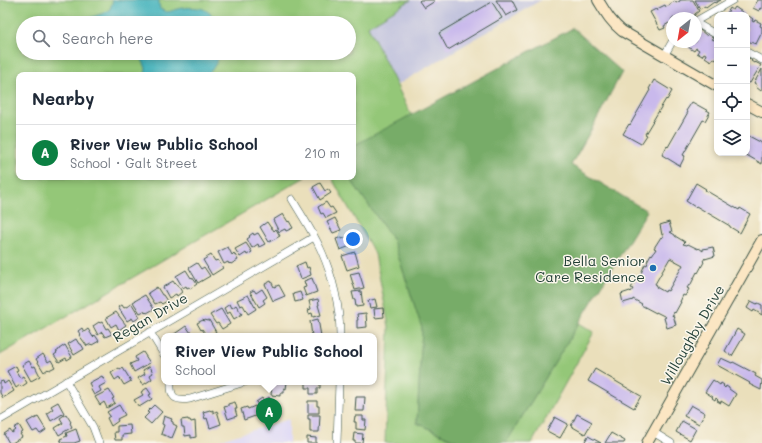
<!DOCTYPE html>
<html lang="en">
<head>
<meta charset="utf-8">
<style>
	:root { --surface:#fff; --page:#f2f2f3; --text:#1f2937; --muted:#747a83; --line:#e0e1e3; --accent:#0b8043 }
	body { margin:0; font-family:Mali,sans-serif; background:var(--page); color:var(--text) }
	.controls { position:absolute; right:12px; top:12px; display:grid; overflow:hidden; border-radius:8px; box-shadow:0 2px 6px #0003 }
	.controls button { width:36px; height:36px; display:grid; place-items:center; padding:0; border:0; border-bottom:1px solid var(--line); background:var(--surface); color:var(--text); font:20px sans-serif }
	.compass { position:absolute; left:666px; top:12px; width:36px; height:36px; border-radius:50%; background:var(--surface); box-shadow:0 2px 6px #0003; rotate:211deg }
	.you { position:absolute; left:353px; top:239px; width:14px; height:14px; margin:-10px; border:3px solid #fff; border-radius:50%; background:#1a73e8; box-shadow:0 0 0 6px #1a73e833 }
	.badge { display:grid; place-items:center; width:26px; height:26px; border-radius:50%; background:var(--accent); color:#fff; font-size:13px; font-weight:700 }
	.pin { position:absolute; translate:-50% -33px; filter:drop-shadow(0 1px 2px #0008) }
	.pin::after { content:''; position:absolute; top:21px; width:14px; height:12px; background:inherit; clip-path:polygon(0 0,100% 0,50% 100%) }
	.popup { position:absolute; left:161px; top:333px; width:216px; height:52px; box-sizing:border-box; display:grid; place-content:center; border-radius:8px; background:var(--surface); filter:drop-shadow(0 1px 3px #0005); font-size:13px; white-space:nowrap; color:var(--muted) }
	.popup b { font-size:15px; color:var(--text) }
	.popup::after { content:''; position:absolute; left:50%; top:100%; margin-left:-8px; border:8px solid transparent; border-top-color:var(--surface) }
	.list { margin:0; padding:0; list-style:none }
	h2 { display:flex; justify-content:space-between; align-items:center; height:52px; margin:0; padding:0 16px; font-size:17px }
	h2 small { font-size:13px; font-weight:400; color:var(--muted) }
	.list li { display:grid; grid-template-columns:26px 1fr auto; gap:12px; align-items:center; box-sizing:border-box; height:56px; padding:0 16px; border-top:1px solid var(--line) }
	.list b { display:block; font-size:15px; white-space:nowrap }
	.list p { margin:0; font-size:13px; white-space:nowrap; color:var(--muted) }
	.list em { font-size:13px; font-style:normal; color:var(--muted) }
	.icon { flex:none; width:22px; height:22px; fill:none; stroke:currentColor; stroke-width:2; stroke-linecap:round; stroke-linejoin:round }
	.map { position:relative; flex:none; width:762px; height:443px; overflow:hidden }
	.search { position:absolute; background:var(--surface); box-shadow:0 2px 6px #0003; left:16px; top:16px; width:340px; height:44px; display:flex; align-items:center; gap:10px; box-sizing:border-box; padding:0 14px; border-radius:22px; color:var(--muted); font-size:15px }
	.panel { position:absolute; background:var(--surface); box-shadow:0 2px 6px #0003; left:16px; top:72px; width:340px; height:108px; border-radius:8px }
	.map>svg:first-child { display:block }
	.built { fill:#dbd6f7 }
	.industrial { fill:#c1c2dd }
	.green { fill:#94c778; stroke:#5a8256; fill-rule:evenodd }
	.forest { fill:#77ac68; stroke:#4b744e }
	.water { fill:#42b2bc; stroke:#307878 }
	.building { fill:#c9b9ec; fill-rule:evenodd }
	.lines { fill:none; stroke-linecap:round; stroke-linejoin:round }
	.street-casing { stroke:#3d5548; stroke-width:8 }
	.secondary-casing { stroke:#3d5548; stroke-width:12 }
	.street { stroke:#fff; stroke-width:7 }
	.secondary { stroke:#fbe6c3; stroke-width:10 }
	.poi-dot { fill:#1f6fb2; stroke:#fbf7ec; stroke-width:1.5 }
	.labels { text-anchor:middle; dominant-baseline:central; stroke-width:3; stroke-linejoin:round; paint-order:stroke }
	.poi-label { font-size:14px; fill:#1f3d34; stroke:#fbf7ec; text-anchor:end }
	.street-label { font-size:14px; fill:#1f3d34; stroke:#fbf7ec }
</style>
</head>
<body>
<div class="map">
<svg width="762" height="443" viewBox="0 0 762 443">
	<rect width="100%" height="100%" fill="#fbf7ec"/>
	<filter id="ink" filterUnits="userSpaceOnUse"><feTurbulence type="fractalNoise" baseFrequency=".025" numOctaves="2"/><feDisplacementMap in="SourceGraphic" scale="8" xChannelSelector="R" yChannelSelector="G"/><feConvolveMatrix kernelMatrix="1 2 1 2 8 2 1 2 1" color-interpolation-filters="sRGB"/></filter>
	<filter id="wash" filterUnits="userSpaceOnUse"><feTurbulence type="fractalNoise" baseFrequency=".012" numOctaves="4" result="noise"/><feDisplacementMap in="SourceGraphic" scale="16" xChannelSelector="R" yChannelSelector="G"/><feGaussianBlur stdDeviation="0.9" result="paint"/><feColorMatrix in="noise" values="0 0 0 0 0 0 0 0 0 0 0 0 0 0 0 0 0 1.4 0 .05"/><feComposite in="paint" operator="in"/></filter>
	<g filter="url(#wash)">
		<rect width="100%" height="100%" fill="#eadfbb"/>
		<path class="built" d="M 289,419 L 289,443 L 211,443 Z"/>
		<path class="industrial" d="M 411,0 L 541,0 L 397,85 L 368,26 Z"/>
		<g class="green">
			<path d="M 0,0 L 411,0 L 368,26 L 411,115 L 353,149 L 353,75 L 19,75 L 19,177 L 305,177 L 0,355 ZM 23,23 L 349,23 L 349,53 L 23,53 Z"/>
			<path d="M 331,177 L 349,177 L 393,240 L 422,328 L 417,423 L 461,443 L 385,443 L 389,327 L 375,254 Z"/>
			<path d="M 579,323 L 594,332 L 532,443 L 506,443 Z"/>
		</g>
		<path class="forest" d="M 573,28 L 622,72 L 591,130 L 571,165 L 647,211 L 506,443 L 461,443 L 417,423 L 422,328 L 393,240 L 349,177 L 353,177 L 353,146 Z"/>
		<g class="water">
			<path d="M 113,0 L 159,0 L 159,4 L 160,9 C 169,14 169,11 178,9 C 183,7 198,7 203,9 C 207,10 217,19 220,23 L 138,23 L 137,21 L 134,19 L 128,23 L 75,23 L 104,13 L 110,9 Z"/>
			<path d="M 139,53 L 221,53 C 217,61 214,69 207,75 L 145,75 L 146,68 Z"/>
		</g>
		<g id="blocks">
			<g class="building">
				<path d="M 420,0 L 434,0 L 435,1 L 424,8 L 419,1 Z"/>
				<path d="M 496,0 L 512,0 L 517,10 L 506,16 Z"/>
				<path d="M 680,0 L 693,0 L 699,11 L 695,14 L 695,15 L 690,18 L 688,16 L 685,18 L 672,18 L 672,25 L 670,26 L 669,23 L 664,26 L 665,28 L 660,30 L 650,12 L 656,9 L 657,11 L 658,11 L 657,9 L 665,5 L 666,7 L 670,5 L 670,4 L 675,1 L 676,3 L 680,1 Z"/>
				<path d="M 695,0 L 721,0 L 715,3 L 714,2 L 706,8 L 705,6 L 700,9 Z"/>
				<path d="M 758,0 L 762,0 L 762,9 L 760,8 L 759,11 L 753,8 Z"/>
				<path d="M 492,2 L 502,18 L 448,50 L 439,33 Z"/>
				<path d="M 735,7 L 745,14 L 744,15 L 726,15 L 730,8 L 733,10 Z"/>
				<path d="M 749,16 L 753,19 L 752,21 L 754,22 L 755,20 L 761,23 L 760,26 L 762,27 L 762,32 L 756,44 L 747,41 L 747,19 Z"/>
				<path d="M 699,29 L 707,36 L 708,34 L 713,37 L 712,39 L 714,40 L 715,38 L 717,39 L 717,58 L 716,60 L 713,58 L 711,61 L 705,57 L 706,54 L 704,53 L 702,56 L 697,53 L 699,50 L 696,48 L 694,51 L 688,47 L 692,42 L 696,42 L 696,35 Z"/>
				<path d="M 747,57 L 752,60 L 751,61 L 754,63 L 755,62 L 761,65 L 750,83 L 747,82 Z"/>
				<path d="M 762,69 L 762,90 L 761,91 L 756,87 L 757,85 L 754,83 Z"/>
				<path d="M 654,80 L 672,91 L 667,100 L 666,99 L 645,134 L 647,135 L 641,144 L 623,134 L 629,124 L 630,125 L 650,90 L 649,89 Z"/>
				<path d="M 692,102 L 710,112 L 705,121 L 703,120 L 683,155 L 685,156 L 680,166 L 662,155 L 667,146 L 668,147 L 688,112 L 686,111 Z"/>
				<path d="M 747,135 L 762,143 L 762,164 L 743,153 L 747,153 Z"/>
				<path d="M 320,183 L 325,191 L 328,189 L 331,193 L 320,200 L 313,187 Z"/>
				<path d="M 696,183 L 706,189 L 705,190 L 739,210 L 740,208 L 750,214 L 740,233 L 730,227 L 730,226 L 696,206 L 695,207 L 686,201 Z"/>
				<path d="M 326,202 L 330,208 L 332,207 L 336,213 L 326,218 L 323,213 L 321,214 L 318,207 Z"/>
				<path d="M 283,214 L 288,222 L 289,221 L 293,228 L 286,231 L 285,229 L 279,232 L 273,220 Z"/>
				<path d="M 335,218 L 341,230 L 333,233 L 327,222 Z"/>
				<path d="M 267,222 L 271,228 L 272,228 L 274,231 L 276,229 L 280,236 L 269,242 L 260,227 Z"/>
				<path d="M 669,222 L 672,232 L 670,232 L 675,235 L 675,236 L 685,242 L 683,244 L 687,245 L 688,244 L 698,249 L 699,248 L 703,251 L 703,249 L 713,247 L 715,256 L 705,259 L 705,258 L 703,261 L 704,262 L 698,273 L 697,272 L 690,286 L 689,285 L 687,288 L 689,289 L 685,296 L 683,295 L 680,302 L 681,302 L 675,313 L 674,312 L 672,316 L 673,315 L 676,325 L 667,328 L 664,318 L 666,317 L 656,312 L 656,313 L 641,305 L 642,304 L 633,299 L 633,300 L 623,303 L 621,294 L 630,291 L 631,292 L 633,289 L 631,288 L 638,277 L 639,278 L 645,264 L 647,265 L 648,262 L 647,261 L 651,254 L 652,255 L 656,249 L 654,248 L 661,237 L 662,238 L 664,234 L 662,235 L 660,225 ZM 670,258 L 683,265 L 668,291 L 666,290 L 665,292 L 656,287 L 657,285 L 655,284 Z"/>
				<path d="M 253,233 L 254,235 L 258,233 L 265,244 L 259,247 L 258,244 L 252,248 L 247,239 L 250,237 L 249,236 Z"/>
				<path d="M 350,236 L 353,245 L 340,250 L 336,239 L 342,237 L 342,239 Z"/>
				<path d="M 246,243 L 252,252 L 247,255 L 246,253 L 240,257 L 235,249 Z"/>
				<path d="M 228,247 L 232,255 L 234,253 L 238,260 L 231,264 L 230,263 L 229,264 L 228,262 L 224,264 L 218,252 Z"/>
				<path d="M 355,252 L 359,266 L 347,270 L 342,256 Z"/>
				<path d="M 211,255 L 215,261 L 218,260 L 223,268 L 212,275 L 203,260 Z"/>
				<path d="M 305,262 L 307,268 L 309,267 L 311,275 L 301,279 L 296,266 Z"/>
				<path d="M 197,263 L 201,269 L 204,267 L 210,276 L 198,283 L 189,268 Z"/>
				<path d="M 186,270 L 191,278 L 192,277 L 197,284 L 190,289 L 189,287 L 187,288 L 186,286 L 183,288 L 176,276 Z"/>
				<path d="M 359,272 L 364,288 L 355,290 L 350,274 Z"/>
				<path d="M 312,278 L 317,292 L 306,296 L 303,288 L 306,287 L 304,281 Z"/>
				<path d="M 173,281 L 175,284 L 176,283 L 178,287 L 179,287 L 182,292 L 177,296 L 176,294 L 169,298 L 163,287 Z"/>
				<path d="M 271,281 L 274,287 L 279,285 L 285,296 L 273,301 L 265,284 Z"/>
				<path d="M 157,287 L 162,295 L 163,295 L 167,301 L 162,304 L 160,302 L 155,304 L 148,293 Z"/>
				<path d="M 262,289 L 267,297 L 263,300 L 265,303 L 259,307 L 250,292 L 254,290 L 256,293 Z"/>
				<path d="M 361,291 L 363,306 L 356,307 L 355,300 L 354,300 L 352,292 Z"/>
				<path d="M 300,292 L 303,300 L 295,302 L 293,294 Z"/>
				<path d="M 145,295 L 154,309 L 147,313 L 146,312 L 145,313 L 144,311 L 140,313 L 133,302 Z"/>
				<path d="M 248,295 L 256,309 L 248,314 L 243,305 L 240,306 L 237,300 Z"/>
				<path d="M 318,299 L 319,305 L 318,305 L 321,315 L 313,317 L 312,313 L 309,314 L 308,310 L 311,309 L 309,301 Z"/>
				<path d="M 375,299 L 377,307 L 370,308 L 368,301 Z"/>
				<path d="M 751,301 L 757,304 L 758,303 L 762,305 L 762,315 L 754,310 L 753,312 L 747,308 Z"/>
				<path d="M 132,304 L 140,317 L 134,321 L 132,318 L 127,321 L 118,307 L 122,305 L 124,308 Z"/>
				<path d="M 230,304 L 232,308 L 236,305 L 242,314 L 234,319 L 230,312 L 227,314 L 224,308 Z"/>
				<path d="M 383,308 L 384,317 L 375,318 L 374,309 Z"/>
				<path d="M 221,309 L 230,324 L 222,329 L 218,323 L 216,324 L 210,315 Z"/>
				<path d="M 116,312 L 126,325 L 119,330 L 116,324 L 111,327 L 106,318 Z"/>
				<path d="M 366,313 L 367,327 L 357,328 L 357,320 L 358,320 L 357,314 Z"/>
				<path d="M 318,319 L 321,336 L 312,336 L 310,321 Z"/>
				<path d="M 203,320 L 204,321 L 206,320 L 207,321 L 209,320 L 216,332 L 209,336 L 207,336 L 202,329 L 201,330 L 197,323 Z"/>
				<path d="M 99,322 L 100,323 L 102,322 L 106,329 L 108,328 L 112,334 L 105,337 L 102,332 L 98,335 L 93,326 Z"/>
				<path d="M 186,326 L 191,333 L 186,336 L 174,336 L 173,335 Z"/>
				<path d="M 82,328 L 84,332 L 88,329 L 93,337 L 95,335 L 99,341 L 92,345 L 91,344 L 87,346 L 79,335 L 80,334 L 78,331 Z"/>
				<path d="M 737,329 L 745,334 L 732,356 L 725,351 Z"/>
				<path d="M 76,339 L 79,344 L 81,344 L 84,349 L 74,355 L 68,344 Z"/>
				<path d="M 65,345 L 72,357 L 67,360 L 66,358 L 59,362 L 54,355 L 57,353 L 56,352 L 59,350 L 59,349 Z"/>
				<path d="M 143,352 L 150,363 L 134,372 L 130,364 L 137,361 L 135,357 Z"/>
				<path d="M 43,354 L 48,362 L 51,360 L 55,367 L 49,370 L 48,369 L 44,372 L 36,359 Z"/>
				<path d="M 721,358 L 732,363 L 733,362 L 756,374 L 755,376 L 762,380 L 761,390 L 749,384 L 750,383 L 717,365 Z"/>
				<path d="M 29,361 L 33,367 L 35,366 L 40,376 L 31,381 L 22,365 Z"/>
				<path d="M 16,366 L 18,370 L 16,371 L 20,378 L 23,376 L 27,383 L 21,387 L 20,385 L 16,388 L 7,371 Z"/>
				<path d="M 150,366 L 153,373 L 150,375 L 152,379 L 143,385 L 138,378 L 145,374 L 143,370 Z"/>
				<path d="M 119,368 L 120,370 L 123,368 L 131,381 L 124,385 L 119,377 L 115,380 L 111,373 Z"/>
				<path d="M 595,369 L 641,396 L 634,408 L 588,381 Z"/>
				<path d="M 102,376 L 106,383 L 99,387 L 101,391 L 94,395 L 90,388 L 91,387 L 89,383 Z"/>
				<path d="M 713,380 L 720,385 L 721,383 L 724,385 L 723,386 L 725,388 L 726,386 L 729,388 L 729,389 L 736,394 L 729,406 L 721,401 L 721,403 L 717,401 L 718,400 L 716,398 L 715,400 L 712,398 L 713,397 L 705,392 Z"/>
				<path d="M 3,381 L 4,384 L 8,381 L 14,391 L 3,398 L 0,393 L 0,382 Z"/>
				<path d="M 271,382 L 287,382 L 286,389 L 284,388 L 284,393 L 280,393 L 280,396 L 271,395 L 272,387 L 271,387 Z"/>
				<path d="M 306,382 L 320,382 L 320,388 L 317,388 L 317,394 L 310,394 L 310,388 L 306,388 Z"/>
				<path d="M 147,388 L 151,394 L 149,395 L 152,399 L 139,407 L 134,400 L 143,395 L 141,392 Z"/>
				<path d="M 109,390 L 114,398 L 112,399 L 115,403 L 107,408 L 104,402 L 100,405 L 95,397 Z"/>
				<path d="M 269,397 L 277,408 L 268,415 L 262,407 L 260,408 L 256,402 L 262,398 L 264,401 Z"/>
				<path d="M 356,397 L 365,397 L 364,411 L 355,411 Z"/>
				<path d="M 308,401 L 317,401 L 317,406 L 319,406 L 319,413 L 308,413 Z"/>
				<path d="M 58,402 L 64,413 L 51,421 L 47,413 L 53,409 L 51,406 Z"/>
				<path d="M 235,402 L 237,409 L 235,409 L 237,416 L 228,419 L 224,407 L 228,406 L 228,404 Z"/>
				<path d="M 119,405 L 125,415 L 117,419 L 118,421 L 111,426 L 107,418 L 110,416 L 107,412 Z"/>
				<path d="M 154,405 L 162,412 L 151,424 L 144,418 L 149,413 L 147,412 Z"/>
				<path d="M 691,405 L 705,413 L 699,424 L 684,416 Z"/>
				<path d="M 255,406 L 258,415 L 244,420 L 241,409 L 247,407 L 248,409 Z"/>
				<path d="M 210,410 L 211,411 L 213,410 L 213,413 L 217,411 L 221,424 L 210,428 L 207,418 L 205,419 L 203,412 Z"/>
				<path d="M 66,414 L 71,422 L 70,423 L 72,427 L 59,435 L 55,428 L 63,423 L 60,418 Z"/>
				<path d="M 577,414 L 592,422 L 585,434 L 571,426 Z"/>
				<path d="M 308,415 L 320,415 L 319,432 L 310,432 L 310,419 L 308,419 Z"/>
				<path d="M 164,416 L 172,419 L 171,421 L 173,422 L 173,424 L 177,426 L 172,438 L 161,434 L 164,425 L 162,424 Z"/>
				<path d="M 355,416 L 363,416 L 363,420 L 366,420 L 365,430 L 356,429 L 356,422 L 354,422 Z"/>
				<path d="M 38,417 L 46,430 L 40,434 L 37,430 L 33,432 L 27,422 L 34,418 L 34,419 Z"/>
				<path d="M 555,417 L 568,424 L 560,438 L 547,431 Z"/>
				<path d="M 188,419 L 188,420 L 190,420 L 191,422 L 195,421 L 196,437 L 191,438 L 191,435 L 185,436 L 184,427 L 182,427 L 181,420 Z"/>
				<path d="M 682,421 L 696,429 L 690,440 L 676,432 Z"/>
				<path d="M 19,425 L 23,432 L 20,434 L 22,437 L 12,443 L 9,443 L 4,434 L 10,430 L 12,433 L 16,430 L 14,428 Z"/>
				<path d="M 130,425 L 131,434 L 122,435 L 122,440 L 115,440 L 114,432 L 117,432 L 117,426 Z"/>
				<path d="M 76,429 L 80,441 L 74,443 L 62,443 L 60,439 L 67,436 L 66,433 Z"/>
				<path d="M 354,433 L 363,434 L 362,443 L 355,443 L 355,441 L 353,441 Z"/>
				<path d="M 611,433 L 625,441 L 624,443 L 605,443 Z"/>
				<path d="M 588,436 L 601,443 L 584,443 Z"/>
				<path d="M 307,437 L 316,438 L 316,443 L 307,443 Z"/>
			</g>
		</g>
	</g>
	<g filter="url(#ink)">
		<use href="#blocks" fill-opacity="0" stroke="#3d5548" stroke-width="1"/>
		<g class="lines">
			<defs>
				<g id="street">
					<path d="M 696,21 L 733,0"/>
					<path d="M 696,23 L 717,35"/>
					<path d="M 747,52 L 762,60"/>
					<path d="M 664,56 L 672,42"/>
					<path d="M 292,199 C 302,216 313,232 321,250 C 333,277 340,307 340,336"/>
					<path d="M 150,332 L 164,355"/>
					<path d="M 66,381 L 93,427 L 99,443"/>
					<path d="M 171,382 C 170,398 175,401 190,399 L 245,382"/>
					<path d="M 0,420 L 314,237"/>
					<path d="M 653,432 L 671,443"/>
					<path d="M 337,443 L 339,382"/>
				</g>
				<g id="secondary">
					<path d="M 598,0 C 606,13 610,21 622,31 L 717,86"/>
					<path d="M 747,104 L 762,112"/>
					<path d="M 647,443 L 762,240"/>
				</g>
			</defs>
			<use href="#street" class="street-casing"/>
			<use href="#secondary" class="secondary-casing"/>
			<use href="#street" class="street"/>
			<use href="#secondary" class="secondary"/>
		</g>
	</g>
	<circle class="poi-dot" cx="653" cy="268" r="4"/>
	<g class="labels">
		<g class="poi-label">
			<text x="645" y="260">Bella Senior<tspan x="645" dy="16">Care Residence</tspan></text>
		</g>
		<g class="street-label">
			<text transform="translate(150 317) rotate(-30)">Regan Drive</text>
			<text transform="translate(692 335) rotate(-60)">Willoughby Drive</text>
		</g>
	</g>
</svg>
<div class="controls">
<button>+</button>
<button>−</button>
<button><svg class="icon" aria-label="locate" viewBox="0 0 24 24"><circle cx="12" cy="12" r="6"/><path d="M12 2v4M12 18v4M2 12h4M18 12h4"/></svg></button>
<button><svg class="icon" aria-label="layers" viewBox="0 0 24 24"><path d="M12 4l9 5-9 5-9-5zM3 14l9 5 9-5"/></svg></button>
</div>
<svg class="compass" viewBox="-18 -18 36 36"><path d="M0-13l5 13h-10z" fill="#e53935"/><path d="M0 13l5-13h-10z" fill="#747a83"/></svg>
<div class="you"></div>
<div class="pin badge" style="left:269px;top:431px">A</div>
<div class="popup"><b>River View Public School</b>School</div>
<div class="search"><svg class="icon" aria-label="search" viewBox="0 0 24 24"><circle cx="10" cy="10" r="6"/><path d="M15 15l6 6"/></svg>Search here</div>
<section class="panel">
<h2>Nearby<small></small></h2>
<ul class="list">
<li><span class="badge">A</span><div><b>River View Public School</b><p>School · Galt Street</p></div><em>210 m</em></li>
</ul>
</section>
</div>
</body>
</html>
